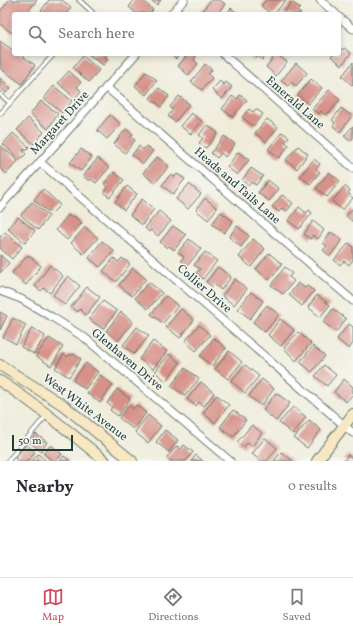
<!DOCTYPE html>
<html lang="en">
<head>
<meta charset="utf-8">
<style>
	:root { --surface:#fff; --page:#f7f7f7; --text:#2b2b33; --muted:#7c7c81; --line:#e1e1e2; --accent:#d1495b }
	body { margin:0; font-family:Vollkorn,serif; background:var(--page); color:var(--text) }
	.scale { position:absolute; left:12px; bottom:10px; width:61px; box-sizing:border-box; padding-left:4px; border:2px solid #1f3d34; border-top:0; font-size:11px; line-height:14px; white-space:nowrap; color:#1f3d34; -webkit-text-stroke:3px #f6f6f2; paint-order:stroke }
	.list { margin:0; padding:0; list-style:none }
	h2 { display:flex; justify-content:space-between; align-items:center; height:52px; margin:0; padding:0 16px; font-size:17px }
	h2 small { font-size:13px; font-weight:400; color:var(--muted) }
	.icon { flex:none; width:22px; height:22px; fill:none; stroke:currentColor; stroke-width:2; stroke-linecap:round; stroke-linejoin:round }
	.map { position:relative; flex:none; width:353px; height:461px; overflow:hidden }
	.search { position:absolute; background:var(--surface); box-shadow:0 2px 6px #0003; left:12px; right:12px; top:12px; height:44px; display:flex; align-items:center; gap:10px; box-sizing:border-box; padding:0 14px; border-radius:4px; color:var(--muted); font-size:15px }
	.sheet { height:116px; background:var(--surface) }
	nav { display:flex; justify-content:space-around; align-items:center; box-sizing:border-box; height:56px; border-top:1px solid var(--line); background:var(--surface); font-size:11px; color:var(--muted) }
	nav a { display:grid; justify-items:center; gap:2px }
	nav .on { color:var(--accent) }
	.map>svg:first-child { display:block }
	.building { fill:#d79188 }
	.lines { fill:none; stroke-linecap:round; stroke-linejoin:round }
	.lane-casing { stroke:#687a6e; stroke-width:5.5 }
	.street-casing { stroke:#687a6e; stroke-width:9 }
	.secondary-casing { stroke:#687a6e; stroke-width:12 }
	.lane { stroke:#fff; stroke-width:3.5 }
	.street { stroke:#fff; stroke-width:7 }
	.secondary { stroke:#f7e8c3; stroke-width:10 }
	.labels { text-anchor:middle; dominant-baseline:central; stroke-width:3; stroke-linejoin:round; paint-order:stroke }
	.street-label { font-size:12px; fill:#1f3d34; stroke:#f6f6f2 }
</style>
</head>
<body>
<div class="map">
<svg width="353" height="461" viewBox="0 0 353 461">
	<rect width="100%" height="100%" fill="#f6f6f2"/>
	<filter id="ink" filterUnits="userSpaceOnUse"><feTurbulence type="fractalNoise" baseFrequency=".025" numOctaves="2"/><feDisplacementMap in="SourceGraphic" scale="8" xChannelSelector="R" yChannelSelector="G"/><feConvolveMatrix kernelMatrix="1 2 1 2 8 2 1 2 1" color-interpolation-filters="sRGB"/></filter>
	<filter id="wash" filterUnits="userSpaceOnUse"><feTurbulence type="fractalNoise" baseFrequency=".012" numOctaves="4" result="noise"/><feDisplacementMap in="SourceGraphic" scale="16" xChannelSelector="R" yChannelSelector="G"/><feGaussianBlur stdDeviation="0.9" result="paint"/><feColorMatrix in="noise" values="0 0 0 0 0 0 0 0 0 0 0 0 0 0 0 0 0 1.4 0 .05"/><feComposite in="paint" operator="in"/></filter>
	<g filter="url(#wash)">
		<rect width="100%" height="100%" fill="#efecda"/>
		<g id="blocks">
			<g class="building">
				<path d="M 9,0 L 37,0 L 26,14 L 14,14 L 14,30 L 12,33 L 0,24 L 0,12 Z"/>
				<path d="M 49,0 L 62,0 L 71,7 L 66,14 L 39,14 Z"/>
				<path d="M 134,0 L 142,0 L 153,10 L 149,14 L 144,14 L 142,12 L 141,14 L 137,14 L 129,7 Z"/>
				<path d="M 151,0 L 161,0 L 157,5 Z"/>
				<path d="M 211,0 L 220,0 L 225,4 L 217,14 L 205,14 L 202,11 Z"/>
				<path d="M 266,0 L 286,0 L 274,14 L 271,14 L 261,6 Z"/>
				<path d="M 292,2 L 300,8 L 297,11 L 301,14 L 282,14 Z"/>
				<path d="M 231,8 L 238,14 L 226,14 Z"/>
				<path d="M 0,41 L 14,51 L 14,54 L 19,54 L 35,65 L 22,84 L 0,68 Z"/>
				<path d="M 339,48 L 342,50 L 344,48 L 351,53 L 342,65 L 331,56 L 333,54 L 339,54 Z"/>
				<path d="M 88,54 L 107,54 L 105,57 L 108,59 L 103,65 Z"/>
				<path d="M 170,54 L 180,54 L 176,59 Z"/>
				<path d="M 188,54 L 193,54 L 196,57 L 194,60 L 198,64 L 188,75 L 178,66 Z"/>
				<path d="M 250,54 L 267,54 L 262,60 L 258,56 L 256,59 Z"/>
				<path d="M 276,54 L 287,62 L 276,76 L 266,67 Z"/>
				<path d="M 83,56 L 99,70 L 89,82 L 73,68 Z"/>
				<path d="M 353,62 L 353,84 L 352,85 L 342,76 Z"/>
				<path d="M 296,63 L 307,73 L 296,86 L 291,82 L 288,86 L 281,81 Z"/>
				<path d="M 205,64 L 212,70 L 208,74 L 212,78 L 202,90 L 191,82 Z"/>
				<path d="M 69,71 L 81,82 L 77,87 L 81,91 L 75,98 L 58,83 Z"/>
				<path d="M 146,72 L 157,80 L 146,95 L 135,86 Z"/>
				<path d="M 0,78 L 11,88 L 6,93 L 0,87 Z"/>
				<path d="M 311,79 L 322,88 L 308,104 L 298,95 Z"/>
				<path d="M 220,81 L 224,85 L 226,82 L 232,87 L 222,99 L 212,90 Z"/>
				<path d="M 54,86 L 72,101 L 62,113 L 44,98 Z"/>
				<path d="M 159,88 L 169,96 L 161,107 L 150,98 Z"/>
				<path d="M 329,90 L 340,100 L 329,113 L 327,112 L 325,115 L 321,111 L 319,114 L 312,109 Z"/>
				<path d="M 240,95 L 247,100 L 233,117 L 222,109 L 232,96 L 237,99 Z"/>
				<path d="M 179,96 L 189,104 L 175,122 L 168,116 L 173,110 L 170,107 Z"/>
				<path d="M 41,101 L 58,114 L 48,129 L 30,114 Z"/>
				<path d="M 341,108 L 352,116 L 340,132 L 333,126 L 335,123 L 332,120 Z"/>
				<path d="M 249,109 L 253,112 L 256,109 L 263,114 L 253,126 L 242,117 Z"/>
				<path d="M 191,113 L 202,121 L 191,134 L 180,126 Z"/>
				<path d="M 110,115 L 121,124 L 107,139 L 97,130 Z"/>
				<path d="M 28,118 L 44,132 L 34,144 L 17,130 Z"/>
				<path d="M 267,119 L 278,127 L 266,142 L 255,133 Z"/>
				<path d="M 207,125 L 218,133 L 206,148 L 199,143 L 203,138 L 199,135 Z"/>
				<path d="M 353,126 L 353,138 L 350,141 L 344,136 Z"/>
				<path d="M 126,129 L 133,134 L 131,137 L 135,140 L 125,153 L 114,144 Z"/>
				<path d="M 282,132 L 289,137 L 285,142 L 289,145 L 279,158 L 268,149 Z"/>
				<path d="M 13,133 L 29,147 L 26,151 L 24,149 L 23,151 L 26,154 L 20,160 L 3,144 Z"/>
				<path d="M 224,136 L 235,144 L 225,157 L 221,153 L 217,158 L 211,153 Z"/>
				<path d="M 1,146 L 18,161 L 6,174 L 0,168 L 0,147 Z"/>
				<path d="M 139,146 L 143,150 L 146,146 L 153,151 L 143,164 L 132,155 Z"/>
				<path d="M 298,146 L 308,154 L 297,169 L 286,160 Z"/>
				<path d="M 81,149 L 92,157 L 81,171 L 70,163 Z"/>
				<path d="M 238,152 L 249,160 L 237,175 L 227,167 Z"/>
				<path d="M 157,157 L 169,166 L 155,183 L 143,173 Z"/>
				<path d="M 98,158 L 109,168 L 96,183 L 91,179 L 89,181 L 83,176 Z"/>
				<path d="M 314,159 L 320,164 L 316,169 L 320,172 L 310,184 L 300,176 Z"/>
				<path d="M 251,168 L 263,176 L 256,185 L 251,182 L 248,186 L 242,180 Z"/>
				<path d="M 114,172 L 124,180 L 110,197 L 104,193 L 108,187 L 104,184 Z"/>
				<path d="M 329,172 L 340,181 L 327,197 L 316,188 Z"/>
				<path d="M 171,174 L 175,177 L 177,174 L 185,179 L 173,194 L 162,185 Z"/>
				<path d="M 268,180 L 279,189 L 269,201 L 258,193 Z"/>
				<path d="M 189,184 L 201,194 L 188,209 L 176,199 Z"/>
				<path d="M 127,186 L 137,194 L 124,210 L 115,202 Z"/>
				<path d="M 345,186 L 350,191 L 348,193 L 353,198 L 342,210 L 332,201 Z"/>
				<path d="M 43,189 L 60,205 L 52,213 L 48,210 L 47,211 L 34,200 Z"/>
				<path d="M 282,195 L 293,203 L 287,211 L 282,208 L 279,212 L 272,207 Z"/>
				<path d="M 205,198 L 217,208 L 208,220 L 196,210 Z"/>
				<path d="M 142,199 L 154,209 L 142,225 L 130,215 Z"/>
				<path d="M 32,202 L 49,216 L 38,230 L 21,215 Z"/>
				<path d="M 299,207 L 306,213 L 309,210 L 312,213 L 299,229 L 288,221 Z"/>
				<path d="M 353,208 L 353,222 L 346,216 Z"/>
				<path d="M 159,211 L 171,221 L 158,236 L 151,230 L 149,232 L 145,228 Z"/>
				<path d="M 221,212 L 233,221 L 224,233 L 212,224 Z"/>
				<path d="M 68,215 L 72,218 L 74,216 L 82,223 L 67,240 L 56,230 Z"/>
				<path d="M 18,217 L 35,231 L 25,243 L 8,229 Z"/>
				<path d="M 313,221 L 324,230 L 318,239 L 313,235 L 310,239 L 304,234 Z"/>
				<path d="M 173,226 L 186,235 L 174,250 L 169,246 L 167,248 L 160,242 Z"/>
				<path d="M 237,226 L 249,236 L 241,247 L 229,237 Z"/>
				<path d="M 85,227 L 98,238 L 83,254 L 71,243 Z"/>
				<path d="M 5,232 L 22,247 L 12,259 L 0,248 L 0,237 Z"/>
				<path d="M 331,232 L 342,240 L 330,256 L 323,250 L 327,246 L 323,243 Z"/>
				<path d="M 189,239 L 201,249 L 187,266 L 181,260 L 184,257 L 178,252 Z"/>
				<path d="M 253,239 L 265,249 L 251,267 L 239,257 Z"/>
				<path d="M 102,241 L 114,251 L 100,267 L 89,258 Z"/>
				<path d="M 349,243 L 353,247 L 353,260 L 349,265 L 344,261 L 340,265 L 334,260 Z"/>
				<path d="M 205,252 L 217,261 L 203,279 L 196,273 L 200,269 L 194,265 Z"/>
				<path d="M 269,253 L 282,264 L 269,280 L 256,269 Z"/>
				<path d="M 0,255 L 9,263 L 0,273 Z"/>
				<path d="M 28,255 L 41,266 L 26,285 L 12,273 Z"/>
				<path d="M 114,258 L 118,262 L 122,258 L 130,264 L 116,282 L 103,271 Z"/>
				<path d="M 50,265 L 63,276 L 50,293 L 44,288 L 41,291 L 35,286 Z"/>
				<path d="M 218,267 L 231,277 L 221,290 L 215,285 L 213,287 L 206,282 Z"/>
				<path d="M 285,267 L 292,273 L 289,277 L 294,281 L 283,294 L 271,285 Z"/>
				<path d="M 133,268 L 146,279 L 132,296 L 119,285 Z"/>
				<path d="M 68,276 L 80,286 L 65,305 L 53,295 Z"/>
				<path d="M 235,279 L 247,289 L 234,305 L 222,296 Z"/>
				<path d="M 149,282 L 162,293 L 148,309 L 135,298 Z"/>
				<path d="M 298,283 L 305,288 L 307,286 L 314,291 L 302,306 L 289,295 Z"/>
				<path d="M 87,287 L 100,297 L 86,315 L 80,309 L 78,312 L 71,307 Z"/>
				<path d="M 251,292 L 263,301 L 250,319 L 238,309 Z"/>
				<path d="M 317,295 L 330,305 L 320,317 L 308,307 Z"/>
				<path d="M 166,296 L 178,306 L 163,323 L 151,314 Z"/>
				<path d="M 103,301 L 117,311 L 103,329 L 89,319 Z"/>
				<path d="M 267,305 L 279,315 L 265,332 L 253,322 Z"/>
				<path d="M 181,309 L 194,320 L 180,338 L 166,327 Z"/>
				<path d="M 333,309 L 346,319 L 336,332 L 323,322 Z"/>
				<path d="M 0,312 L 7,316 L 0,330 Z"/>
				<path d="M 121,312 L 133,322 L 118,341 L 106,331 Z"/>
				<path d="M 13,318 L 26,325 L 16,344 L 3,337 Z"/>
				<path d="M 280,319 L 294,330 L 281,346 L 268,335 Z"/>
				<path d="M 349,324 L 353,327 L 353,343 L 349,349 L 337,339 Z"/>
				<path d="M 199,325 L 210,335 L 196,351 L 185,341 Z"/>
				<path d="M 137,327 L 149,336 L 134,354 L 123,345 Z"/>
				<path d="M 32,328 L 45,336 L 34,354 L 21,347 Z"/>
				<path d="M 298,332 L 311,343 L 296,361 L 284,348 Z"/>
				<path d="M 49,338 L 63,347 L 51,366 L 36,356 Z"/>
				<path d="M 214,338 L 226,348 L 212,366 L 200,356 Z"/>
				<path d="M 153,341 L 167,351 L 153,369 L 139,359 Z"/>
				<path d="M 313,346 L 325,356 L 312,372 L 300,362 Z"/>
				<path d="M 229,351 L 242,362 L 228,379 L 215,369 Z"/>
				<path d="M 64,354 L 68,357 L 70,354 L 72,356 L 73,354 L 81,359 L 69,377 L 55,368 Z"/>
				<path d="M 169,354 L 180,363 L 166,381 L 155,372 Z"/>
				<path d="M 86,363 L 98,372 L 85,389 L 73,380 Z"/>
				<path d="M 245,365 L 259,376 L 245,393 L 231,381 Z"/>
				<path d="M 324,365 L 336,375 L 327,386 L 315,376 Z"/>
				<path d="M 185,368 L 199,379 L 185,395 L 171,386 Z"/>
				<path d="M 100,375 L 113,385 L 100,403 L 87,393 Z"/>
				<path d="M 262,379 L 274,389 L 261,406 L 249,396 Z"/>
				<path d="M 344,379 L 353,387 L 353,394 L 346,402 L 334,392 Z"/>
				<path d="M 201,382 L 214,393 L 204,406 L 199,402 L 196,406 L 187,399 Z"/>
				<path d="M 117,389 L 130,399 L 118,416 L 110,410 L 112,407 L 107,403 Z"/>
				<path d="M 276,393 L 290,403 L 276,421 L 263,410 Z"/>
				<path d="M 217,395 L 229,405 L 215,423 L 203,413 Z"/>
				<path d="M 129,405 L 133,409 L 136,405 L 146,413 L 133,429 L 119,418 Z"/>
				<path d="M 293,407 L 306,417 L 293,434 L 279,423 Z"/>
				<path d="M 233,410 L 246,420 L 233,437 L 220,427 Z"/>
				<path d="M 148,415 L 161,426 L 148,443 L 135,432 Z"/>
				<path d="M 309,420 L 321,430 L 307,448 L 294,438 Z"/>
				<path d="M 252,425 L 262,433 L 252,446 L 247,443 L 244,447 L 237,442 Z"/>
				<path d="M 165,430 L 178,440 L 169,452 L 156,442 Z"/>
				<path d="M 36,434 L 47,442 L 41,451 L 29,442 Z"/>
				<path d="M 265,438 L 277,448 L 267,461 L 261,461 L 252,454 Z"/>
				<path d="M 26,444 L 35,452 L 28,461 L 18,461 L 15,458 Z"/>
				<path d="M 51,445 L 62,454 L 56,461 L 53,461 L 43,453 Z"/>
				<path d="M 184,445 L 193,452 L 186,461 L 170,461 L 166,458 L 177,446 L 181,449 Z"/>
				<path d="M 281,452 L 293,461 L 274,461 Z"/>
				<path d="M 38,454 L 46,461 L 32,461 Z"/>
				<path d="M 196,455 L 203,461 L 191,461 Z"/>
				<path d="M 348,455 L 353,459 L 353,461 L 344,461 Z"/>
				<path d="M 64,456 L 70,461 L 60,461 Z"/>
			</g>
		</g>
	</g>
	<g filter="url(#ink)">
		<use href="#blocks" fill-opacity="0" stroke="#687a6e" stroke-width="1"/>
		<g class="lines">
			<defs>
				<g id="lane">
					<path d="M 79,0 L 92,12 L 90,14"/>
					<path d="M 0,94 L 10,103"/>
					<path d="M 0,114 L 54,54"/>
					<path d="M 8,461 L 46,416"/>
				</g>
				<g id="street">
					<path d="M 320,0 L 336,14"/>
					<path d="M 171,14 L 184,0"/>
					<path d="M 339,17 L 353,29"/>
					<path d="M 223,54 L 353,168"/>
					<path d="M 106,87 L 353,301"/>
					<path d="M 40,162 L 353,433"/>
					<path d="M 0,207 L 136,54"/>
					<path d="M 0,291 L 21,299 L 52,317 L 85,338 L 230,461"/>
				</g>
				<g id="secondary">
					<path d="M 0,365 L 63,405 L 132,461"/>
					<path d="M 0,381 C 37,405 71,433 105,461"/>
					<path d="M 317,461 L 353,414"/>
				</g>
			</defs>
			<use href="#lane" class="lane-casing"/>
			<use href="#street" class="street-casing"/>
			<use href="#secondary" class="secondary-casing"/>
			<use href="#lane" class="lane"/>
			<use href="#street" class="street"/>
			<use href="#secondary" class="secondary"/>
		</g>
	</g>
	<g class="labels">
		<g class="street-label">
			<text transform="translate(295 103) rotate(41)">Emerald Lane</text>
			<text transform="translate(60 123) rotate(-48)">Margaret Drive</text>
			<text transform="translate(237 186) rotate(41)">Heads and Tails Lane</text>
			<text transform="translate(204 289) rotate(41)">Collier Drive</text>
			<text transform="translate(127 360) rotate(40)">Glenhaven Drive</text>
			<text transform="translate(85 408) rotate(37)">West White Avenue</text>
		</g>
	</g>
</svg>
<div class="scale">50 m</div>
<div class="search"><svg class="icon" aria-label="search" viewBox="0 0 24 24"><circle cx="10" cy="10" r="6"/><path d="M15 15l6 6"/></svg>Search here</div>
</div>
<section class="sheet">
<h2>Nearby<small>0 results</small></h2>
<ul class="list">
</ul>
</section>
<nav>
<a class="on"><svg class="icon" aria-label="map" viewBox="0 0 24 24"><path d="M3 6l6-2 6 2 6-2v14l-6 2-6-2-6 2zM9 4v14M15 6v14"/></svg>Map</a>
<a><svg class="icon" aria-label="directions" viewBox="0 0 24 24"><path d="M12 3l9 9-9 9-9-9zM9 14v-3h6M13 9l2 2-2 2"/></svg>Directions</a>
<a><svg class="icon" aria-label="saved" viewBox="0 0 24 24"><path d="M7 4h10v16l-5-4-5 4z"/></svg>Saved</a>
</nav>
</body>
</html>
